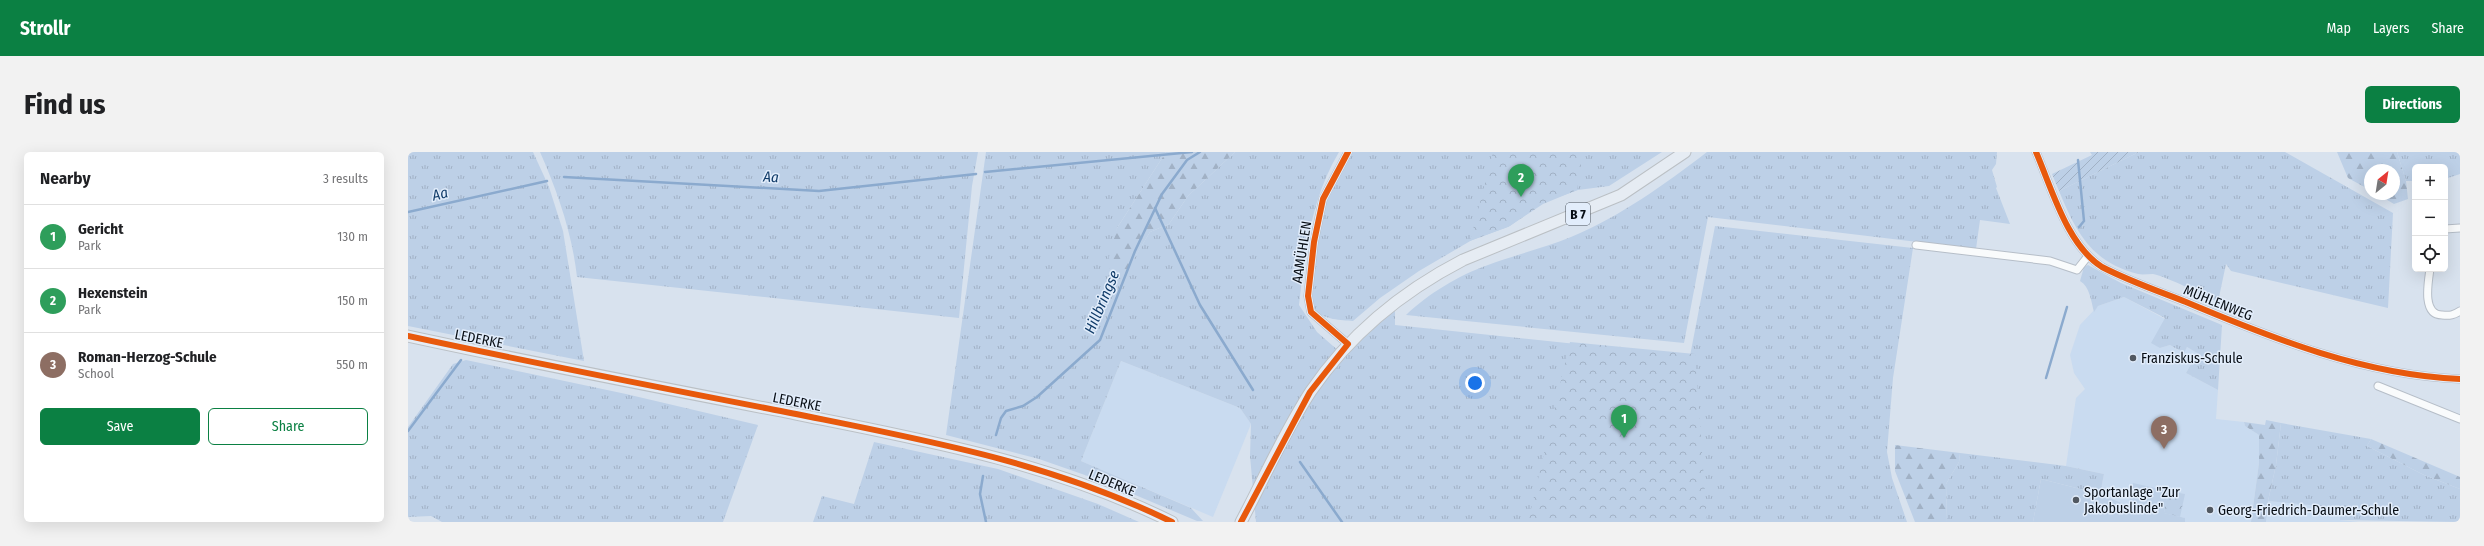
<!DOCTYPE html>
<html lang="en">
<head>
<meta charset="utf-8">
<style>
	:root { --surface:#fff; --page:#f2f2f2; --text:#202124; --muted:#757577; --line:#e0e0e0; --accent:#0b8043 }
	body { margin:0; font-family:"Fira Sans Condensed",sans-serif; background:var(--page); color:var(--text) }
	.controls { position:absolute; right:12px; top:12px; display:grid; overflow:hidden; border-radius:6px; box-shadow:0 4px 16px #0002 }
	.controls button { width:36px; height:36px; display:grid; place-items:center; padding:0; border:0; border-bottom:1px solid var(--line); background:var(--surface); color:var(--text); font:20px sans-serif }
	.compass { position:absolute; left:1956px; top:12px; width:36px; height:36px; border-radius:50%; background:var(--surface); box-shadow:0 4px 16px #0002; rotate:30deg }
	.you { position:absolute; left:1067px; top:231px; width:14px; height:14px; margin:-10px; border:3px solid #fff; border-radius:50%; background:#1a73e8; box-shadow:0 0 0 6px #1a73e833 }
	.badge { display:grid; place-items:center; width:26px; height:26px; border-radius:50%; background:var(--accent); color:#fff; font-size:13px; font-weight:700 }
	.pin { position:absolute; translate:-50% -33px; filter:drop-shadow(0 1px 2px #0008) }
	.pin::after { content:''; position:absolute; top:21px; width:14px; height:12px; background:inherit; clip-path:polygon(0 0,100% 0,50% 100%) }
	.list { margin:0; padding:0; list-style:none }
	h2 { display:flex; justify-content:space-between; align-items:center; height:52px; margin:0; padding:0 16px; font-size:17px }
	h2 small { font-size:13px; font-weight:400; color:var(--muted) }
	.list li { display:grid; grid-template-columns:26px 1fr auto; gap:12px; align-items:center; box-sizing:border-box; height:64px; padding:0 16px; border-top:1px solid var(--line) }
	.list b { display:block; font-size:15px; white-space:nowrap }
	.list p { margin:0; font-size:13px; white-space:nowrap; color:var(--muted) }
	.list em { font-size:13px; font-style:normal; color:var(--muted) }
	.actions { display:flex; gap:8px; padding:12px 16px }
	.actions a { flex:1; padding:9px 0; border:1px solid var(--accent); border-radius:6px; text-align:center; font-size:14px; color:var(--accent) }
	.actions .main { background:var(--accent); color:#fff }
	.icon { flex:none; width:22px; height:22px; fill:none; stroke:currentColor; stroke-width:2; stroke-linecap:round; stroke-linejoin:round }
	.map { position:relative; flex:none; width:2052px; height:370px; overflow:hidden; border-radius:6px }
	header { display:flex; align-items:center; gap:24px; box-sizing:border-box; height:56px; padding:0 20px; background:var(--accent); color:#fff }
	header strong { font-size:19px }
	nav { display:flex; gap:22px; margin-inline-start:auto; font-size:14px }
	.intro { display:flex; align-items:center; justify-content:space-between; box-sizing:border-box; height:96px; padding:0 24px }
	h1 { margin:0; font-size:28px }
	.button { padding:10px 18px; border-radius:6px; background:var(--accent); color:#fff; font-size:14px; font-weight:700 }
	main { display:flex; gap:24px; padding:0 24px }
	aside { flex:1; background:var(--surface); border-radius:6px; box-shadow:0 4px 16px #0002 }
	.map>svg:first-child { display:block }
	.built { fill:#c9dbf0 }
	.grass { fill:url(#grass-tufts) }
	.forest { fill:url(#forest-firs) }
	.park { fill:url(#park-crowns) }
	.garden { fill:url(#garden-furrows) }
	.pitch { fill:#bdd0e7 }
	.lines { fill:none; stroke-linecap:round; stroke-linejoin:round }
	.stream { stroke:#8baace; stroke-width:2.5 }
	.street-casing { stroke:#b6bec8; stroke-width:9 }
	.primary-casing { stroke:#bbc0c5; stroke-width:13 }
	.street { stroke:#f9fbfc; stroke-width:7 }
	.primary { stroke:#e6ecf3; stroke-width:11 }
	.cycleway-casing { stroke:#e2edfb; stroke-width:8 }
	.cycleway { stroke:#e8590c; stroke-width:6 }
	.poi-dot { fill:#515861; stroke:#e2edfb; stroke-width:1.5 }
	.labels { text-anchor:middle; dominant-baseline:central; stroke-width:3; stroke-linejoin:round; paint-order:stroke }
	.shield { fill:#e2edfb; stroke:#49515a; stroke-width:1 }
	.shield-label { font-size:13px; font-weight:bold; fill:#080e15 }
	.street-label { font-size:14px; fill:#080e15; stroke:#e2edfb }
	.poi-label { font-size:14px; fill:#080e15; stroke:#e2edfb; text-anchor:start }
	.water-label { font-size:15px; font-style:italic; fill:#113c69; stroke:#e2edfb }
</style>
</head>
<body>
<header>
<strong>Strollr</strong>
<nav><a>Map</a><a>Layers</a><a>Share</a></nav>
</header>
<div class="intro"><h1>Find us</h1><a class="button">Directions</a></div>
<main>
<aside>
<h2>Nearby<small>3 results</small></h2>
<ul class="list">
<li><span class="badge" style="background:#2e9e5b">1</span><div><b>Gericht</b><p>Park</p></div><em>130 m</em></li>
<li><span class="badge" style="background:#2e9e5b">2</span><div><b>Hexenstein</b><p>Park</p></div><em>150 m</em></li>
<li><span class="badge" style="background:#8d6e63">3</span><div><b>Roman-Herzog-Schule</b><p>School</p></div><em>550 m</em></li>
</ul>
<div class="actions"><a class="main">Save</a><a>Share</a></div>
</aside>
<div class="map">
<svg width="2052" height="370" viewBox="0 0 2052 370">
	<defs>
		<pattern id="grass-tufts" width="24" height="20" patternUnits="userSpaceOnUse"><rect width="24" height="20" fill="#bdd0e7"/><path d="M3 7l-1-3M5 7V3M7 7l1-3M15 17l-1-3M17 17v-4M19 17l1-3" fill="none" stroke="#a1b1c5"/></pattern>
		<pattern id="forest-firs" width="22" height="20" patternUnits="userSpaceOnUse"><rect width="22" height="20" fill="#bdd0e7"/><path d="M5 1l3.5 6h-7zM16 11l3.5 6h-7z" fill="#a1b1c5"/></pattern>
		<pattern id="park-crowns" width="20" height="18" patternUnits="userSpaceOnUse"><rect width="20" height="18" fill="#bdd0e7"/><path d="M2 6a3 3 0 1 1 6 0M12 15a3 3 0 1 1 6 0" fill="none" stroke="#a1b1c5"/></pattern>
		<pattern id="garden-furrows" width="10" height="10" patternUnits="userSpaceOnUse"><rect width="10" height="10" fill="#bdd0e7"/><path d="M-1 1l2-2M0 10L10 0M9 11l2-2" fill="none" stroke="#a1b1c5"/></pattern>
	</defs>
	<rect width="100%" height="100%" fill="#d8e2ee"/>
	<g class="built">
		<path d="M 1716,145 L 1757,167 L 1752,196 L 1762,193 L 1775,201 L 1779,195 L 1789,201 L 1778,221 L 1810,238 L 1808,267 L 1836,270 L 1837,274 L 1851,283 L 1851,311 L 1843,370 L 1777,370 L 1777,366 L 1721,354 L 1692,342 L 1696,322 L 1658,314 L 1668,246 L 1677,237 L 1666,221 L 1662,203 L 1672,173 L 1690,154 Z"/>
		<path d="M 713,209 L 832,256 L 843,272 L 805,365 L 673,309 Z"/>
		<path d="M 1860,349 L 1933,356 L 1932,368 L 1951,370 L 1858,370 Z"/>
	</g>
	<g class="grass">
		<path d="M 0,0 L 125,0 L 141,35 L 155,79 L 176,209 L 0,174 Z"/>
		<path d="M 132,0 L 570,0 L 564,34 L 551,166 L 169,125 C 164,81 150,41 132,0 Z"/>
		<path d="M 578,0 L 758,0 L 709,76 L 703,145 L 742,80 L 761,72 L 780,44 L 827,0 L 931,0 C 903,47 897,100 891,153 L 909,180 L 933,201 C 955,190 967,170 987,158 L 987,173 L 1282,204 L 1307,74 L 1505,96 L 1485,226 L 1479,300 L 1484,326 L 1499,370 L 848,370 L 842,304 L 843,272 L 832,256 L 713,209 L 673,309 L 783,356 L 795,369 L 789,369 L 694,329 L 631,307 L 538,283 Z"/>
		<path d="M 943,0 L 1254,0 L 1201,34 L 1170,38 L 1134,51 L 1102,74 L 1064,88 L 1011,119 L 972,146 L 945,169 C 933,168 916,168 907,158 C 898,147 911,67 917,52 C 923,33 932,16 943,0 Z"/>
		<path d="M 1299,0 L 1589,0 L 1588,12 L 1584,18 L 1589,35 L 1588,36 L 1602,72 L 1572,68 L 1568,97 L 1300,65 L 1276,191 L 998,163 C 1020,142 1051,123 1080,113 C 1107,103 1136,96 1163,85 C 1213,64 1256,33 1299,0 Z"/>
		<path d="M 1731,0 L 1877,0 L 1985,61 L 1980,156 L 1823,119 L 1818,112 L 1810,150 C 1794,143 1760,125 1745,122 C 1740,122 1734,123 1730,122 C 1683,110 1668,80 1651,39 Z"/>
		<path d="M 1989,0 L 2052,0 L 2052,22 L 2037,27 L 2037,15 L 2007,15 L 2007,29 L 1998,29 Z"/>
		<path d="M 1680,113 L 1713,131 L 1814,173 L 1810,238 L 1778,221 L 1789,201 L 1779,195 L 1776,201 L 1762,193 L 1752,196 L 1743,191 L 1757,166 L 1716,145 L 1690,154 L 1686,160 C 1683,149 1682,135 1672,129 L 1676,115 Z"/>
		<path d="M 58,208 L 218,242 L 350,273 L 315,370 L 34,370 L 23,364 L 0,365 L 0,275 L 45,212 Z"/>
		<path d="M 1873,271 L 1963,287 L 1959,294 L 2016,323 L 2052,337 L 2052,370 L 1932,368 L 1932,356 L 1860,349 L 1868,313 Z"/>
		<path d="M 466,290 L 590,317 L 690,352 L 731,370 L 405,370 L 414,344 L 446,352 Z"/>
		<path d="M 1552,301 L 1658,314 L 1696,322 L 1692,342 L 1633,327 L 1625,370 L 1539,370 L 1538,332 L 1551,310 Z"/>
	</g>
	<g class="forest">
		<path d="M 758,0 L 827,0 L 780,44 L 761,72 L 742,80 L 703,146 L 701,105 L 709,76 Z"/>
		<path d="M 1929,0 L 1989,0 L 1998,29 L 2000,47 L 1986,52 L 1969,42 L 1986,42 L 1986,18 L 1962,18 L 1962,38 L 1940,26 Z"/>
		<path d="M 1858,268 L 1873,271 L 1868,313 L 1860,349 L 1858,370 L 1843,370 L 1851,311 L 1851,283 L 1837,274 L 1836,270 L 1857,273 Z"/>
		<path d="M 1963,287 L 2052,325 L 2052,337 L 2016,323 L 1959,294 Z"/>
		<path d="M 1487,293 L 1552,301 L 1551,310 L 1538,332 L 1539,370 L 1507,370 L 1487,319 Z"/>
	</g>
	<g class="park">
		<path d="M 1085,0 L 1175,0 L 1169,38 L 1135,52 L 1100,75 L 1062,89 Z"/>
		<path d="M 1162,190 L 1287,202 L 1299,370 L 1120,370 Z"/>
		<path d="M 1760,339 L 1777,342 L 1772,365 L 1756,361 Z"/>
	</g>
	<path class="garden" d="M 1682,0 L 1731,0 L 1651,39 L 1644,22 L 1684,3 Z"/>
	<path class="pitch" d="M 1633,327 L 1692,342 L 1721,354 L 1725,331 L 1760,339 L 1756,361 L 1777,366 L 1777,370 L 1625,370 Z"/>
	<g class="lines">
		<g class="stream">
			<path d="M 1670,8 L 1676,69 L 1671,75"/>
			<path d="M 577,20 L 784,0"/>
			<path d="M 156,25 L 411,39 L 568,22"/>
			<path d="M 747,56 L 792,153 L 845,238"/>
			<path d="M 0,60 L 139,29"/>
			<path d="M 1638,226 L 1659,155"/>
			<path d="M 0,279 L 53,208"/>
			<path d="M 588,283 L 593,266 L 598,259 L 615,254 L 629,245 L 692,188 L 727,99 L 754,42 L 779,8 L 792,0"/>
			<path d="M 892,310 L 934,370"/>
			<path d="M 575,324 L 572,342 L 578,370"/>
		</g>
		<defs>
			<g id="street">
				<path d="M 940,0 L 915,47 L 906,90 L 900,144 L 903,160 L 940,192"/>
				<path d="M 1628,0 C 1644,37 1659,93 1694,115 C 1721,129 1750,139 1778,150 C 1866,187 1956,223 2052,227"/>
				<path d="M 2037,77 L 2052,76"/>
				<path d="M 1508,93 L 1642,109 L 1669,118 L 1680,104"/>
				<path d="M 2022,117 C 2020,131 2014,163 2034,163 C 2042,164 2046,163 2052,159"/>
				<path d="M 1970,234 L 2052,267"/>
			</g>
			<g id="primary">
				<path d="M 0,184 C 129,212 259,237 388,262 C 517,288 645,311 764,370"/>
				<path d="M 833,370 C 856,327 876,280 903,239 C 942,182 993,140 1055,108 L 1213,43 L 1277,0"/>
			</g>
		</defs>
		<use href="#street" class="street-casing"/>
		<use href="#primary" class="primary-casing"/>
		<use href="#street" class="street"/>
		<use href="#primary" class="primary"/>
		<defs>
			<g id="cycleway">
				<path d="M 1628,0 C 1644,37 1659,93 1694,115 C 1721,129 1750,139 1778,150 C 1866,187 1956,223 2052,227"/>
				<path d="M 0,184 C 129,212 259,237 388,262 C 517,288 645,311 764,370"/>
				<path d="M 833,370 L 902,240 L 940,192 L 903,160 L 900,144 L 906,90 L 915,47 L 940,0"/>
			</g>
		</defs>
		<use href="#cycleway" class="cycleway-casing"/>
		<use href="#cycleway" class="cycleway"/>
	</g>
	<g class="poi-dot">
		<circle cx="1725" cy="206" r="4"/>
		<circle cx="1668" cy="348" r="4"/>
		<circle cx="1802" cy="358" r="4"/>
	</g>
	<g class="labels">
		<rect class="shield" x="1158" y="51" width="24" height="22" rx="3"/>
		<g class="shield-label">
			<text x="1170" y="62">B 7</text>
		</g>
		<g class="street-label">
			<text transform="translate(894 100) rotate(-81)">AAMÜHLEN</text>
			<text transform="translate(1810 151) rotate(22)">MÜHLENWEG</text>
			<text transform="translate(71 187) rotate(11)">LEDERKE</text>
			<text transform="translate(389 250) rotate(11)">LEDERKE</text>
			<text transform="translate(704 331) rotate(22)">LEDERKE</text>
		</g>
		<g class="poi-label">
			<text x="1733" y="206">Franziskus-Schule</text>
			<text x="1676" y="340">Sportanlage "Zur<tspan x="1676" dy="16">Jakobuslinde"</tspan></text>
			<text x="1810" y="358">Georg-Friedrich-Daumer-Schule</text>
		</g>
		<g class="water-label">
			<text transform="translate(363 25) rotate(3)">Aa</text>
			<text transform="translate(32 42) rotate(-13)">Aa</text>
			<text transform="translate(694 150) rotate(-67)">Hillbringse</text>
		</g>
	</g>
</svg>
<div class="controls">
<button>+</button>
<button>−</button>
<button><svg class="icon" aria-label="locate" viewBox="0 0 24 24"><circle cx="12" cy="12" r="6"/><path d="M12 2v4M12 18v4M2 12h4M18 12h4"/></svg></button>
</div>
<svg class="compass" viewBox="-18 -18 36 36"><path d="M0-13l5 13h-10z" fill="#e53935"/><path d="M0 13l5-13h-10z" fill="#757577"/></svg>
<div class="you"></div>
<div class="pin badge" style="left:1216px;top:286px;background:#2e9e5b">1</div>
<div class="pin badge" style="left:1113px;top:45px;background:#2e9e5b">2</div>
<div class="pin badge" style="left:1756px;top:297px;background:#8d6e63">3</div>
</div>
</main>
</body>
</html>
